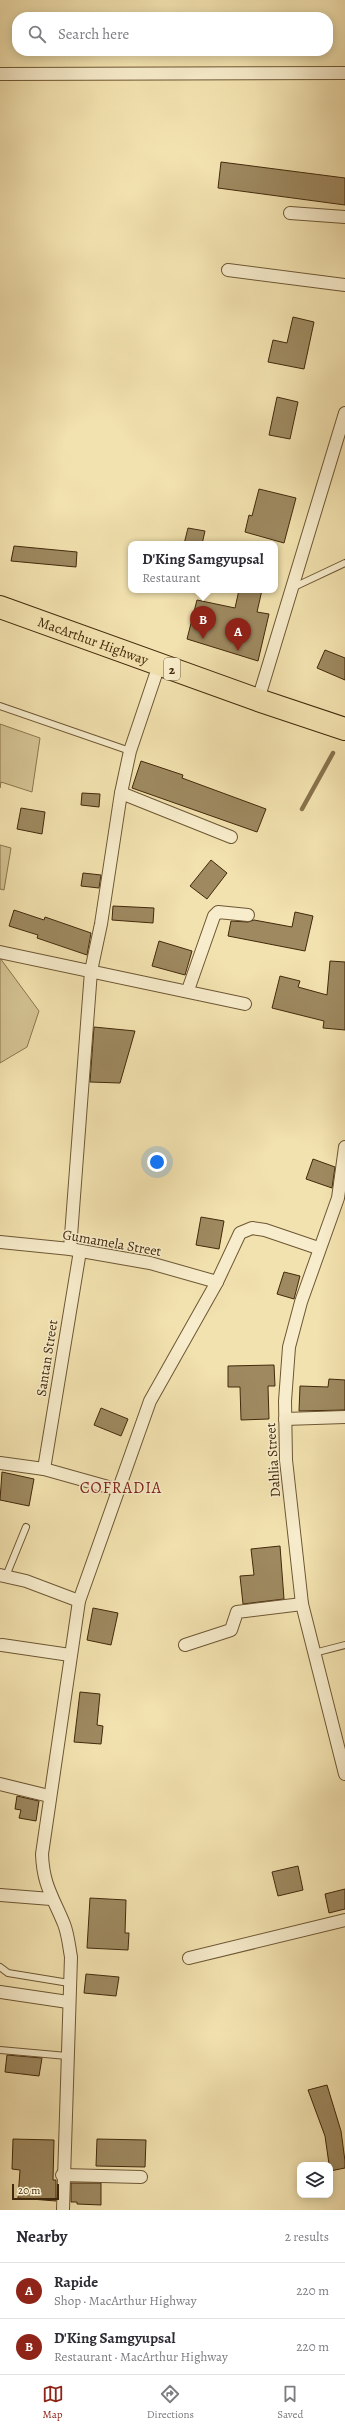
<!DOCTYPE html>
<html lang="en">
<head>
<meta charset="utf-8">
<style>
	:root { --surface:#fff; --page:#f7f7f7; --text:#2b2b33; --muted:#7c7c81; --line:#e1e1e2; --accent:#8f2418 }
	body { margin:0; font-family:Alegreya,serif; background:var(--page); color:var(--text) }
	.controls { position:absolute; right:12px; bottom:12px; display:grid; overflow:hidden; border-radius:8px; box-shadow:0 2px 10px #0003 }
	.controls button { width:36px; height:36px; display:grid; place-items:center; padding:0; border:0; border-bottom:1px solid var(--line); background:var(--surface); color:var(--text); font:20px sans-serif }
	.scale { position:absolute; left:12px; bottom:10px; width:47px; box-sizing:border-box; padding-left:4px; border:2px solid #42290b; border-top:0; font-size:11px; line-height:14px; white-space:nowrap; color:#42290b; -webkit-text-stroke:3px #f7eccb; paint-order:stroke }
	.you { position:absolute; left:157px; top:1162px; width:14px; height:14px; margin:-10px; border:3px solid #fff; border-radius:50%; background:#1a73e8; box-shadow:0 0 0 6px #1a73e833 }
	.badge { display:grid; place-items:center; width:26px; height:26px; border-radius:50%; background:var(--accent); color:#fff; font-size:13px; font-weight:700 }
	.pin { position:absolute; translate:-50% -33px; filter:drop-shadow(0 1px 2px #0008) }
	.pin::after { content:''; position:absolute; top:21px; width:14px; height:12px; background:inherit; clip-path:polygon(0 0,100% 0,50% 100%) }
	.popup { position:absolute; left:128px; top:541px; width:150px; height:52px; box-sizing:border-box; display:grid; place-content:center; border-radius:8px; background:var(--surface); filter:drop-shadow(0 1px 3px #0005); font-size:13px; white-space:nowrap; color:var(--muted) }
	.popup b { font-size:15px; color:var(--text) }
	.popup::after { content:''; position:absolute; left:50%; top:100%; margin-left:-8px; border:8px solid transparent; border-top-color:var(--surface) }
	.list { margin:0; padding:0; list-style:none }
	h2 { display:flex; justify-content:space-between; align-items:center; height:52px; margin:0; padding:0 16px; font-size:17px }
	h2 small { font-size:13px; font-weight:400; color:var(--muted) }
	.list li { display:grid; grid-template-columns:26px 1fr auto; gap:12px; align-items:center; box-sizing:border-box; height:56px; padding:0 16px; border-top:1px solid var(--line) }
	.list b { display:block; font-size:15px; white-space:nowrap }
	.list p { margin:0; font-size:13px; white-space:nowrap; color:var(--muted) }
	.list em { font-size:13px; font-style:normal; color:var(--muted) }
	.icon { flex:none; width:22px; height:22px; fill:none; stroke:currentColor; stroke-width:2; stroke-linecap:round; stroke-linejoin:round }
	.map { position:relative; flex:none; width:345px; height:2210px; overflow:hidden }
	.search { position:absolute; background:var(--surface); box-shadow:0 2px 10px #0003; left:12px; right:12px; top:12px; height:44px; display:flex; align-items:center; gap:10px; box-sizing:border-box; padding:0 14px; border-radius:16px; color:var(--muted); font-size:15px }
	.sheet { height:164px; background:var(--surface) }
	nav { display:flex; justify-content:space-around; align-items:center; box-sizing:border-box; height:56px; border-top:1px solid var(--line); background:var(--surface); font-size:11px; color:var(--muted) }
	nav a { display:grid; justify-items:center; gap:2px }
	nav .on { color:var(--accent) }
	.map>svg:first-child { display:block }
	.green { fill:#d4c393; stroke:#8b764f }
	.lines { fill:none; stroke-linecap:round; stroke-linejoin:round }
	.stream { stroke:#88724c; stroke-width:4.5 }
	.building { fill:#9e8960; stroke:#42290b }
	.lane-casing { stroke:#6e5734; stroke-width:8 }
	.street-casing { stroke:#6e5734; stroke-width:14 }
	.highway-casing { stroke:#42290b; stroke-width:24 }
	.lane { stroke:#f7eccb; stroke-width:6 }
	.street { stroke:#f7eccb; stroke-width:12 }
	.highway { stroke:#f2e2af; stroke-width:22 }
	.labels { text-anchor:middle; dominant-baseline:central; stroke-width:3; stroke-linejoin:round; paint-order:stroke }
	.shield { fill:#f7eccb; stroke:#786445; stroke-width:1 }
	.shield-label { font-size:13px; font-weight:bold; fill:#42290b }
	.street-label { font-size:14px; fill:#42290b; stroke:#f7eccb }
	.quarter-label { font-size:16px; letter-spacing:1px; fill:#7a1f14; stroke:#f7eccb }
</style>
</head>
<body>
<div class="map">
<svg width="345" height="2210" viewBox="0 0 345 2210">
	<rect width="100%" height="100%" fill="#f2e2af"/>
	<filter id="stains"><feTurbulence type="fractalNoise" baseFrequency=".005" numOctaves="4"/><feColorMatrix values="0 0 0 0 .2 0 0 0 0 .09 0 0 0 0 .02 0 0 0 .5 -.17"/></filter>
	<radialGradient id="worn" r=".72"><stop offset=".6" stop-color="#630" stop-opacity="0"/><stop offset="1" stop-color="#630" stop-opacity=".3"/></radialGradient>
	<g class="green">
		<path d="M 0,724 L 40,738 L 32,792 L 1,782 L 0,788 Z"/>
		<path d="M 0,845 L 11,848 L 4,890 L 0,889 Z"/>
		<path d="M 0,958 L 39,1011 L 27,1047 L 0,1063 Z"/>
	</g>
	<g class="lines">
		<path class="stream" d="M 302,809 L 333,753"/>
	</g>
	<g class="building">
		<path d="M 221,162 L 345,178 L 345,205 L 218,188 Z"/>
		<path d="M 293,317 L 314,322 L 304,369 L 268,362 L 273,340 L 287,343 Z"/>
		<path d="M 277,397 L 298,402 L 290,439 L 269,435 Z"/>
		<path d="M 259,489 L 296,498 L 284,543 L 245,532 L 249,515 L 252,516 Z"/>
		<path d="M 188,528 L 205,531 L 202,544 L 184,544 Z"/>
		<path d="M 14,546 L 77,552 L 76,567 L 11,561 Z"/>
		<path d="M 239,590 L 262,590 L 257,612 L 269,614 L 258,661 L 187,639 L 197,600 L 235,608 Z"/>
		<path d="M 325,650 L 345,658 L 345,680 L 317,668 Z"/>
		<path d="M 141,761 L 183,775 L 182,778 L 266,809 L 257,832 L 132,788 Z"/>
		<path d="M 82,793 L 100,794 L 99,807 L 81,805 Z"/>
		<path d="M 21,808 L 45,812 L 42,834 L 17,829 Z"/>
		<path d="M 211,860 L 227,873 L 207,899 L 190,886 Z"/>
		<path d="M 83,873 L 101,875 L 99,888 L 81,886 Z"/>
		<path d="M 113,906 L 154,908 L 153,923 L 112,920 Z"/>
		<path d="M 14,910 L 44,920 L 45,917 L 91,933 L 87,955 L 37,938 L 38,935 L 9,926 Z"/>
		<path d="M 295,912 L 313,916 L 305,951 L 228,936 L 231,921 L 248,922 L 254,920 L 292,927 Z"/>
		<path d="M 159,941 L 192,951 L 185,975 L 152,966 Z"/>
		<path d="M 330,961 L 345,962 L 345,1030 L 323,1028 L 324,1021 L 272,1008 L 280,976 L 300,981 L 298,987 L 327,995 Z"/>
		<path d="M 94,1027 L 135,1031 L 120,1083 L 90,1082 Z"/>
		<path d="M 313,1159 L 335,1167 L 332,1188 L 306,1179 Z"/>
		<path d="M 201,1217 L 224,1221 L 219,1249 L 196,1245 Z"/>
		<path d="M 284,1272 L 300,1276 L 294,1299 L 277,1294 Z"/>
		<path d="M 274,1365 L 275,1386 L 268,1386 L 269,1419 L 241,1420 L 240,1387 L 228,1387 L 228,1366 Z"/>
		<path d="M 329,1379 L 345,1380 L 345,1410 L 299,1411 L 300,1386 L 328,1387 Z"/>
		<path d="M 101,1408 L 128,1419 L 121,1436 L 94,1425 Z"/>
		<path d="M 2,1472 L 34,1479 L 29,1506 L 0,1500 Z"/>
		<path d="M 280,1546 L 284,1599 L 243,1604 L 240,1576 L 254,1575 L 251,1549 Z"/>
		<path d="M 93,1608 L 118,1613 L 111,1645 L 87,1640 Z"/>
		<path d="M 80,1692 L 100,1694 L 97,1725 L 103,1726 L 101,1744 L 74,1742 Z"/>
		<path d="M 17,1796 L 39,1801 L 36,1821 L 19,1818 L 21,1810 L 15,1809 Z"/>
		<path d="M 298,1866 L 303,1890 L 278,1896 L 272,1872 Z"/>
		<path d="M 345,1889 L 345,1909 L 329,1913 L 325,1894 Z"/>
		<path d="M 90,1898 L 126,1900 L 125,1933 L 129,1933 L 128,1950 L 87,1948 Z"/>
		<path d="M 86,1974 L 119,1977 L 116,1996 L 84,1993 Z"/>
		<path d="M 7,2055 L 42,2058 L 39,2076 L 5,2072 Z"/>
		<path d="M 327,2085 L 341,2131 L 345,2161 L 345,2168 L 330,2171 L 325,2136 L 308,2090 Z"/>
		<path d="M 13,2139 L 54,2140 L 53,2180 L 56,2180 L 56,2201 L 18,2198 L 20,2170 L 12,2169 Z"/>
		<path d="M 97,2139 L 146,2140 L 145,2167 L 96,2166 Z"/>
		<path d="M 71,2183 L 101,2183 L 101,2205 L 77,2204 L 77,2202 L 71,2202 Z"/>
	</g>
	<g class="lines">
		<defs>
			<g id="lane">
				<path d="M 292,588 L 345,563"/>
				<path d="M 0,706 L 130,751"/>
				<path d="M 6,1576 L 26,1527"/>
				<path d="M 314,1653 L 345,1645"/>
				<path d="M 0,1967 L 8,1973 L 69,1983"/>
				<path d="M 0,2050 L 67,2056"/>
			</g>
			<g id="street">
				<path d="M 0,74 L 345,73"/>
				<path d="M 290,213 L 345,217"/>
				<path d="M 228,270 L 345,285"/>
				<path d="M 258,700 L 345,413"/>
				<path d="M 121,793 L 231,837"/>
				<path d="M 0,952 L 245,1004"/>
				<path d="M 188,990 L 214,916 L 218,912 L 248,915"/>
				<path d="M 345,1147 L 338,1198 L 301,1302 L 289,1347 L 285,1401 L 286,1460 L 302,1604 L 345,1774"/>
				<path d="M 0,1242 L 70,1249 L 150,1263 L 217,1282"/>
				<path d="M 70,1249 L 91,971 L 101,924 L 121,793 L 130,751 L 159,665"/>
				<path d="M 285,1419 L 345,1417"/>
				<path d="M 0,1463 L 44,1469 L 119,1490"/>
				<path d="M 44,1469 L 80,1251"/>
				<path d="M 0,1575 L 26,1581 L 79,1601"/>
				<path d="M 2,1645 L 70,1655"/>
				<path d="M 185,1645 L 231,1630 L 237,1612 L 302,1604"/>
				<path d="M 0,1784 L 49,1796"/>
				<path d="M 0,1895 L 51,1899"/>
				<path d="M 189,1958 L 345,1920"/>
				<path d="M 0,1992 L 68,2002"/>
				<path d="M 62,2175 L 141,2177"/>
				<path d="M 63,2210 L 71,1957 C 69,1946 68,1934 64,1924 C 53,1897 43,1885 42,1854 L 79,1601 L 150,1401 L 217,1282 L 240,1233 L 252,1228 L 265,1230 L 318,1248"/>
			</g>
			<g id="highway">
				<path id="s1" d="M 0,607 L 258,700 L 345,729"/>
			</g>
		</defs>
		<use href="#lane" class="lane-casing"/>
		<use href="#street" class="street-casing"/>
		<use href="#highway" class="highway-casing"/>
		<use href="#lane" class="lane"/>
		<use href="#street" class="street"/>
		<use href="#highway" class="highway"/>
	</g>
	<g class="labels">
		<rect class="shield" x="164" y="658" width="16" height="22" rx="3"/>
		<g class="shield-label">
			<text x="172" y="669">2</text>
		</g>
		<g class="street-label">
			<text stroke="none"><textPath href="#s1" startOffset="99">MacArthur Highway</textPath></text>
			<text transform="translate(112 1243) rotate(10)">Gumamela Street</text>
			<text transform="translate(47 1358) rotate(-81)">Santan Street</text>
			<text transform="translate(273 1460) rotate(-94)">Dahlia Street</text>
		</g>
		<g class="quarter-label">
			<text x="121" y="1488">COFRADIA</text>
		</g>
	</g>
	<rect width="100%" height="100%" filter="url(#stains)"/>
	<rect width="100%" height="100%" fill="url(#worn)"/>
</svg>
<div class="controls">
<button><svg class="icon" aria-label="layers" viewBox="0 0 24 24"><path d="M12 4l9 5-9 5-9-5zM3 14l9 5 9-5"/></svg></button>
</div>
<div class="scale">20 m</div>
<div class="you"></div>
<div class="pin badge" style="left:238px;top:651px">A</div>
<div class="pin badge" style="left:203px;top:639px">B</div>
<div class="popup"><b>D'King Samgyupsal</b>Restaurant</div>
<div class="search"><svg class="icon" aria-label="search" viewBox="0 0 24 24"><circle cx="10" cy="10" r="6"/><path d="M15 15l6 6"/></svg>Search here</div>
</div>
<section class="sheet">
<h2>Nearby<small>2 results</small></h2>
<ul class="list">
<li><span class="badge">A</span><div><b>Rapide</b><p>Shop · MacArthur Highway</p></div><em>220 m</em></li>
<li><span class="badge">B</span><div><b>D'King Samgyupsal</b><p>Restaurant · MacArthur Highway</p></div><em>220 m</em></li>
</ul>
</section>
<nav>
<a class="on"><svg class="icon" aria-label="map" viewBox="0 0 24 24"><path d="M3 6l6-2 6 2 6-2v14l-6 2-6-2-6 2zM9 4v14M15 6v14"/></svg>Map</a>
<a><svg class="icon" aria-label="directions" viewBox="0 0 24 24"><path d="M12 3l9 9-9 9-9-9zM9 14v-3h6M13 9l2 2-2 2"/></svg>Directions</a>
<a><svg class="icon" aria-label="saved" viewBox="0 0 24 24"><path d="M7 4h10v16l-5-4-5 4z"/></svg>Saved</a>
</nav>
</body>
</html>
